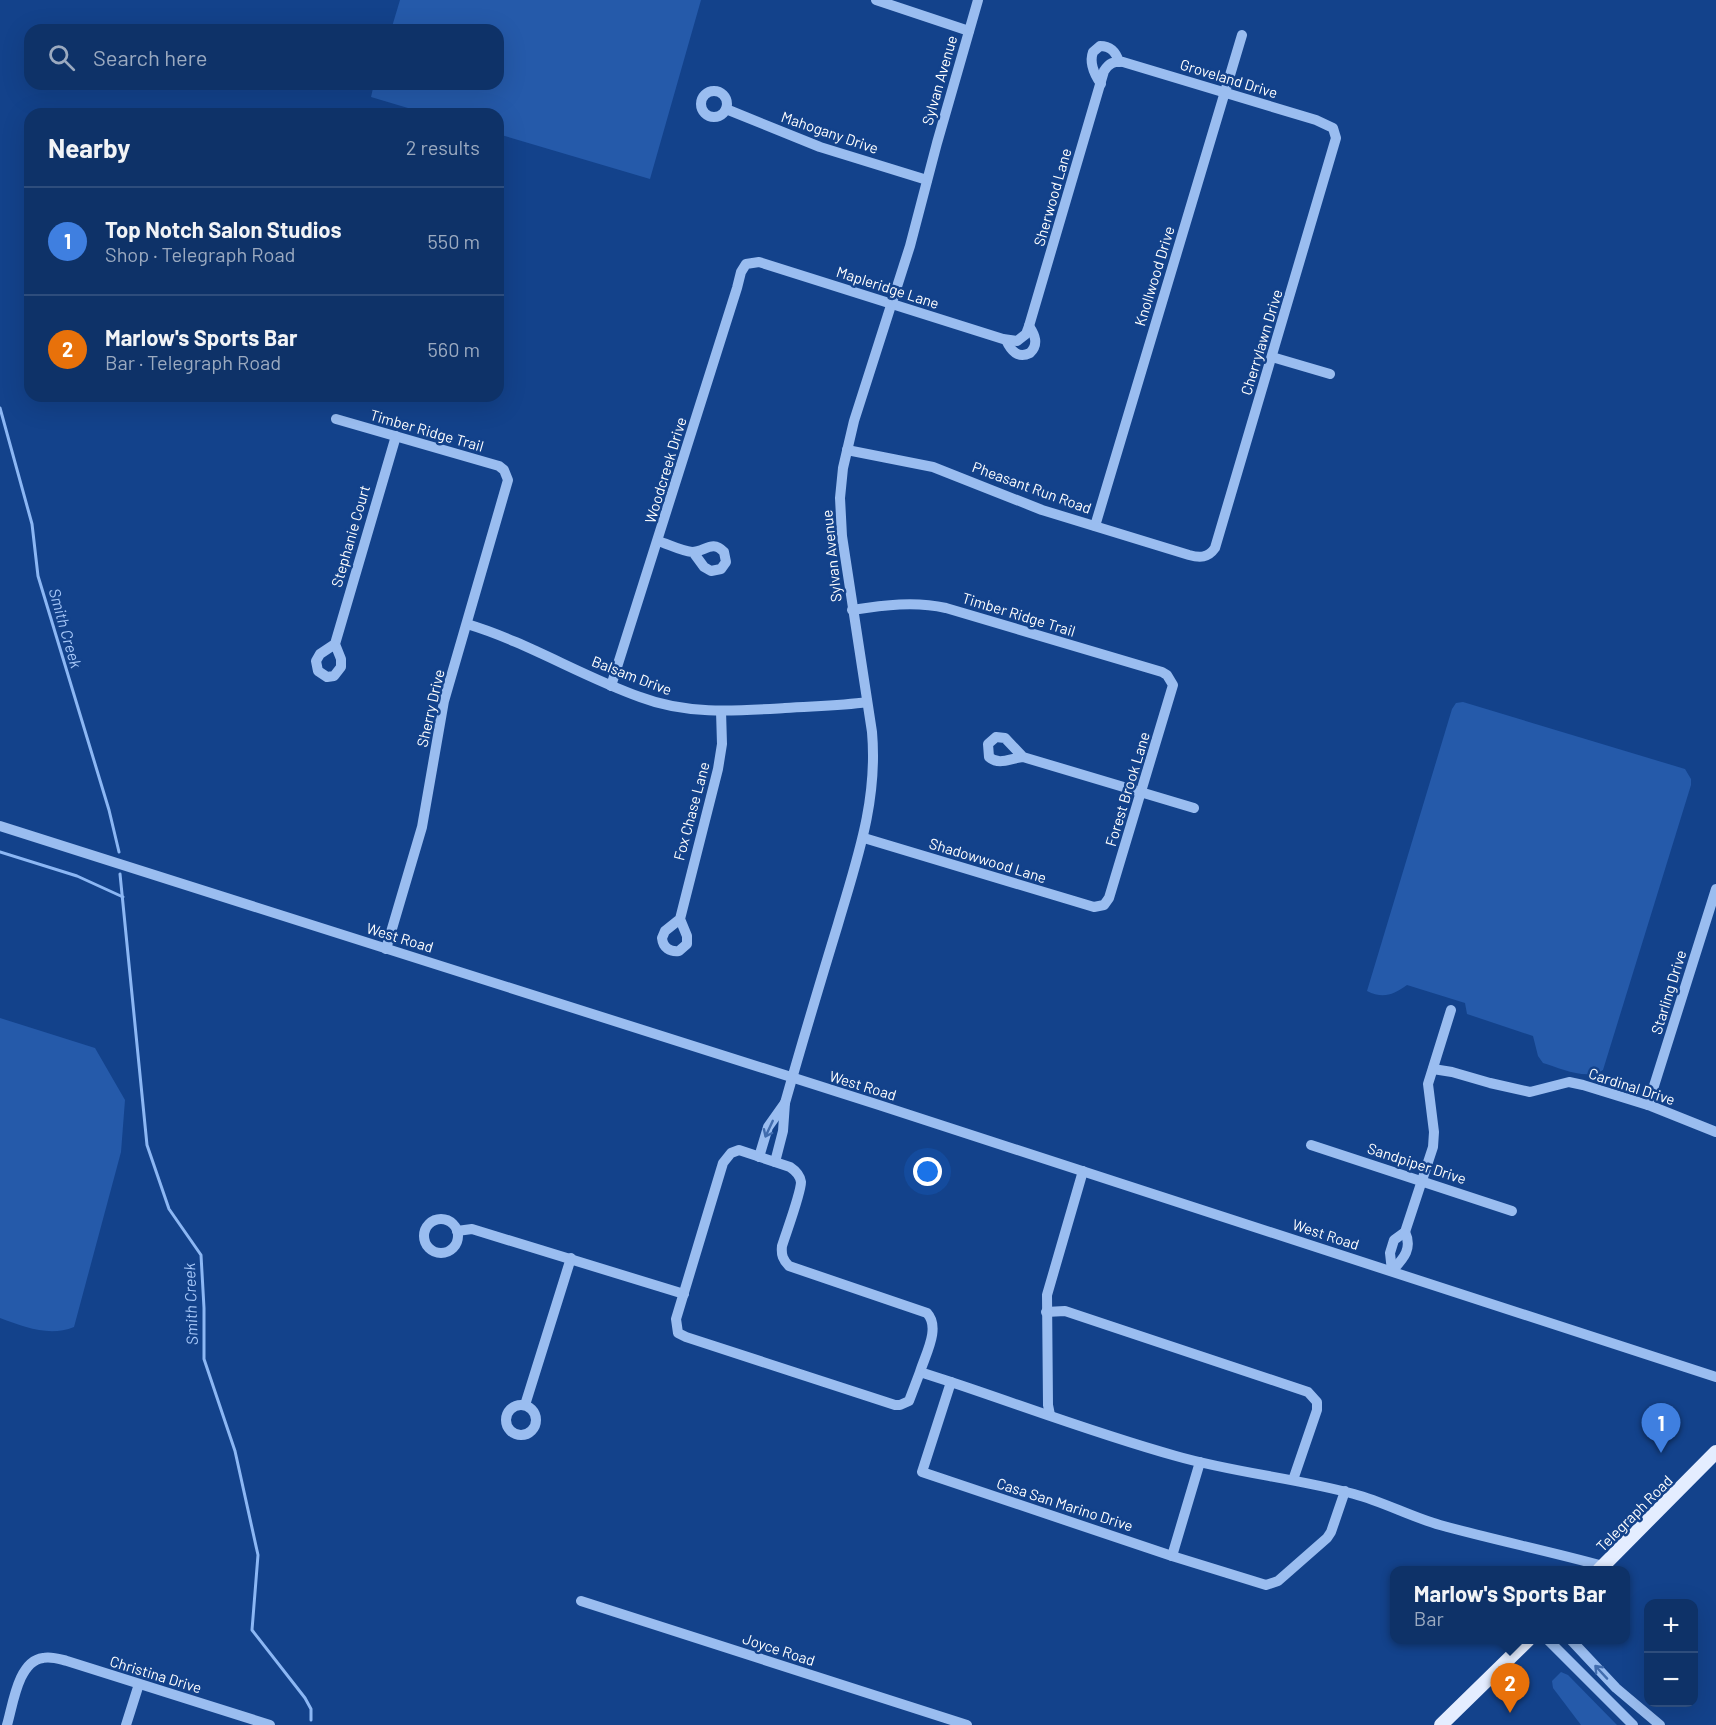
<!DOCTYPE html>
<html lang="en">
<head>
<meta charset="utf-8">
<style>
	:root { --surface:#0e3268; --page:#1c3e71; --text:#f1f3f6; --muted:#9baac0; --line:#2e4d7c; --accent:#8abfa5 }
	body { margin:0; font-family:Barlow,sans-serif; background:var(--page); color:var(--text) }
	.controls { position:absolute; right:18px; bottom:18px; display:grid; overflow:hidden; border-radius:12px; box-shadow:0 6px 24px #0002 }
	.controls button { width:54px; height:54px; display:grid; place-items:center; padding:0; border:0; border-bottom:2px solid var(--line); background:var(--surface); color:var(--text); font:30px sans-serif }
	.you { position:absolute; left:928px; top:1172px; width:21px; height:21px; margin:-15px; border:4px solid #fff; border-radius:50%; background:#1a73e8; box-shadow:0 0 0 9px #1a73e833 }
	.badge { display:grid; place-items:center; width:39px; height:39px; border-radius:50%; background:var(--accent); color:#fff; font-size:20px; font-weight:700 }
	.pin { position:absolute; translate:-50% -50px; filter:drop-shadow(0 2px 3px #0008) }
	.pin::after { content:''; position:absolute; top:32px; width:21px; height:18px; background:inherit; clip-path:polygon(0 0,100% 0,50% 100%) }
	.popup { position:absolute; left:1390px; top:1566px; width:240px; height:78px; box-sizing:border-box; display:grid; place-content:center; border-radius:12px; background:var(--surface); filter:drop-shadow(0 2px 4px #0005); font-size:20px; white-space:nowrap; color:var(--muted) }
	.popup b { font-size:22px; color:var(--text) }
	.popup::after { content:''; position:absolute; left:50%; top:100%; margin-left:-12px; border:12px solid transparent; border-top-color:var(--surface) }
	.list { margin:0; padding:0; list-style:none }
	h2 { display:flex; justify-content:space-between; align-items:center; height:78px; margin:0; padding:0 24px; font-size:26px }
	h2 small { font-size:20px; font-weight:400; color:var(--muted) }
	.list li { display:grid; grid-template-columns:39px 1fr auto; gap:18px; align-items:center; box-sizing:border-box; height:108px; padding:0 24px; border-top:2px solid var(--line) }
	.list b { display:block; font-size:22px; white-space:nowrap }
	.list p { margin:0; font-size:20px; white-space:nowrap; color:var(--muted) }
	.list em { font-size:20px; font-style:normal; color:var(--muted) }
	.icon { flex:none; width:33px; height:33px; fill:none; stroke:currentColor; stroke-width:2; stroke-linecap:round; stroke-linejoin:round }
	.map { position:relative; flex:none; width:1716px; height:1725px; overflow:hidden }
	.search { position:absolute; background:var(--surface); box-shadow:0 6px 24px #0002; left:24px; top:24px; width:480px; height:66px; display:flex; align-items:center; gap:15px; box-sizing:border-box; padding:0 21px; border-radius:18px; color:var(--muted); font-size:22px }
	.panel { position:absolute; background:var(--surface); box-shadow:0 6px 24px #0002; left:24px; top:108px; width:480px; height:294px; border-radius:18px }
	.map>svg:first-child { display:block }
	.green { fill:#255aaa }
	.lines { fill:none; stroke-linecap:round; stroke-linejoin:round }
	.stream { stroke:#8cb7f4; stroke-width:3 }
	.minor { stroke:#9abdf0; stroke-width:10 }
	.major { stroke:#e4edff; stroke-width:14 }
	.oneway { stroke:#426dae }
	.labels { text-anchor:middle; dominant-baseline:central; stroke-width:5; stroke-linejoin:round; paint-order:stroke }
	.street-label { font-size:15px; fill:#fff; stroke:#13428b }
	.water-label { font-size:16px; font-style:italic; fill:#a6c7f8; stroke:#13428b }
</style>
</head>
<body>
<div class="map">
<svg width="1716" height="1725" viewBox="0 0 1716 1725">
	<rect width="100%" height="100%" fill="#13428b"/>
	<g class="green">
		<path d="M 400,0 L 701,0 L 650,179 L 498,134 L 498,114 L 428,114 L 371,97 L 374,84 L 498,84 L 498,30 L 391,30 Z"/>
		<path d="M 1463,702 L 1685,769 L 1691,779 L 1691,785 L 1603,1070 C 1587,1081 1560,1068 1543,1063 L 1538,1056 L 1533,1036 L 1467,1014 L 1465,1003 L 1407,985 C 1393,995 1383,999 1367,991 L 1452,709 L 1456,703 Z"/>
		<path d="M 0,1018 L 95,1048 L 125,1100 L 121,1152 L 74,1327 C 49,1337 25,1327 0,1318 Z"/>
		<path d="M 1561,1672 L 1568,1675 L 1617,1725 L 1581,1725 L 1553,1688 L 1552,1681 Z"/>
	</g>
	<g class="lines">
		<g class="stream">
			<path d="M 0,408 L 32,524 L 38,576 L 109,810 L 119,852"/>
			<path d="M 0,852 L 77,876 L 123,897"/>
			<path d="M 120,874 L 147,1145 L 169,1209 L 201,1255 L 204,1308 L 204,1359 L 235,1451 L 258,1555 L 252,1630 L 305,1698 L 311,1709 L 311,1720"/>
		</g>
		<g class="minor">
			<path d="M 876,0 L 969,31"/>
			<path d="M 1101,84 C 1094,74 1089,63 1093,52 L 1100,46 C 1111,46 1116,52 1119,62"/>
			<circle cx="714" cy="104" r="13"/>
			<path d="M 726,109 L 820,147 L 927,180"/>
			<path d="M 1006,340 C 1011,351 1018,359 1030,353 C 1039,344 1035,335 1029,326"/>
			<path d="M 1272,357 L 1330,374"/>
			<path d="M 336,419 L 499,466 L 504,470 L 508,480 L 444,701 L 422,827 L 386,949"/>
			<path d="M 1095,526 L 1242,35"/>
			<path d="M 658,541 C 668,544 681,551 692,552 C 705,552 712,539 724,552 L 726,562 L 721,569 L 711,571 L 704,567 L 693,552"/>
			<path d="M 852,610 C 884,605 915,601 946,608 L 1162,672 L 1167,675 L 1173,685 L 1109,898 L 1104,905 L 1094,907 L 864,838"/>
			<path d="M 467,624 C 527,642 581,676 640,697 C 687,715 736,711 785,708 C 813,706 840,706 867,702"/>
			<path d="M 335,644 L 320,654 L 316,661 L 318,671 L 327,677 L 334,676 L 341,667 L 341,659 L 335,644 L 396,436"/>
			<path d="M 611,686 L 737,288 L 741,272 L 746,264 L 759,262 L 1003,339 L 1017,341 L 1026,334 L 1029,326 L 1104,71 C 1109,63 1114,61 1123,62 L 1316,120 L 1333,128 L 1336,138 L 1215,548 C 1208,558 1200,558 1189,555 L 1042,510 L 933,467 L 847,450"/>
			<path d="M 1023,757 L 1005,738 L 996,737 L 988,744 L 989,757 C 999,766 1011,758 1023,757 L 1194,808"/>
			<path d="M 0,826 L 879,1105 L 1716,1377"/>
			<path d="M 680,919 L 687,936 L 687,944 L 679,951 C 670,952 663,948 662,938 L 665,931 L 680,919 L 718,769 L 722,744 L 721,711"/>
			<path d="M 1433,1069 L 1452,1072 L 1490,1083 L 1530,1092 L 1569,1082 L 1583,1085 L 1651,1106 L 1716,1132"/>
			<path d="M 1648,1105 L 1716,889"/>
			<path d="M 1311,1145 L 1512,1211"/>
			<path d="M 759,1157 L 768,1127 L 785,1103"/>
			<path d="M 775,1162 L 783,1131 L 785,1103 C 802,1043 820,983 838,924 C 857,859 878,801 872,732 L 842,536 L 840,498 L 843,468 L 854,421 L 910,246 L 937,143 L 978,0"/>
			<circle cx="441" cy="1236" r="17"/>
			<path d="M 457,1231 L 472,1229 L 684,1294"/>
			<path d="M 1392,1271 L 1390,1253 L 1394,1240 L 1405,1232 L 1433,1147 L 1434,1132 L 1428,1084 L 1451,1010"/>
			<path d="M 1392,1271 C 1403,1259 1413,1249 1405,1232"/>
			<path d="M 1046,1312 L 1065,1311 L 1308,1392 L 1317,1402 L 1317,1410 L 1293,1480"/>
			<path d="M 920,1372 L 909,1401 L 900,1405 L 895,1405 L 686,1337 L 678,1333 L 676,1319 L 723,1163 L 731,1153 L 739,1150 L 790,1167 C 796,1171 800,1175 801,1182 C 801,1193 786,1233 782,1246 C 781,1255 783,1260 789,1266 L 927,1313 C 941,1328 925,1355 920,1372 L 951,1382"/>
			<circle cx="521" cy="1420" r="15"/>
			<path d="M 525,1405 L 571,1258"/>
			<path d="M 1050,1415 L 1048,1405 L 1047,1295 L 1083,1171"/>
			<path d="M 1345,1491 L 1331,1532 L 1327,1538 L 1278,1581 L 1266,1585 L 1172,1556 L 922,1472 L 951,1382 C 1026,1407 1100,1435 1176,1456 C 1235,1473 1296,1478 1354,1494 C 1384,1502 1411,1517 1440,1525 C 1494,1540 1549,1551 1603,1566"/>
			<path d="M 1172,1556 L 1200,1462"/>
			<path d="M 581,1601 L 967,1725"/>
			<path d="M 1548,1640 L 1633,1725"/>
			<path d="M 1571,1640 L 1616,1688 L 1660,1725"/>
			<path d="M 7,1725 C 13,1705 18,1661 43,1658 C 51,1656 59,1659 67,1661 L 270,1725"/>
			<path d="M 126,1725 L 139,1684"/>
		</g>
		<g class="major">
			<path d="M 1599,1570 L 1716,1452"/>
			<path d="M 1441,1725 L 1528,1640"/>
		</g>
	</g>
	<defs><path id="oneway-shaft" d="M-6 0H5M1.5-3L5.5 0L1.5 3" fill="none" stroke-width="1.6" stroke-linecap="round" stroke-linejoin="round" transform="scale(1.5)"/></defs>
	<g class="oneway">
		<use href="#oneway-shaft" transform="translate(769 1129) rotate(115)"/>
		<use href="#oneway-shaft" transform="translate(1601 1672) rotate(-133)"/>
	</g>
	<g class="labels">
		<g class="street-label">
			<text transform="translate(1229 78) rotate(17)">Groveland Drive</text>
			<text transform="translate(939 80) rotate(-74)">Sylvan Avenue</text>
			<text transform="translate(830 132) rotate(19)">Mahogany Drive</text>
			<text transform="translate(1052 197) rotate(-74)">Sherwood Lane</text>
			<text transform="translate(1154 276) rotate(-73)">Knollwood Drive</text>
			<text transform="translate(888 287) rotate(18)">Mapleridge Lane</text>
			<text transform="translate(1261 342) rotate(-73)">Cherrylawn Drive</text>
			<text transform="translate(427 430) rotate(16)">Timber Ridge Trail</text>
			<text transform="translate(665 470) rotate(-73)">Woodcreek Drive</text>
			<text transform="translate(1032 487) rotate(20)">Pheasant Run Road</text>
			<text transform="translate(350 536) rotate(-74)">Stephanie Court</text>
			<text transform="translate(831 556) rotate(-96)">Sylvan Avenue</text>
			<text transform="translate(1019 614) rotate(17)">Timber Ridge Trail</text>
			<text transform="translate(632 675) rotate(21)">Balsam Drive</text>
			<text transform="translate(430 708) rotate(-77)">Sherry Drive</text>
			<text transform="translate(1127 789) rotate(-73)">Forest Brook Lane</text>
			<text transform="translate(691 811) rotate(-75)">Fox Chase Lane</text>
			<text transform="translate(988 860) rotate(17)">Shadowwood Lane</text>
			<text transform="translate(400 937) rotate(17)">West Road</text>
			<text transform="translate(1668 992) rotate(-73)">Starling Drive</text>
			<text transform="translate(863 1085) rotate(17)">West Road</text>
			<text transform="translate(1632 1086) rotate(18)">Cardinal Drive</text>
			<text transform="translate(1417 1163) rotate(18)">Sandpiper Drive</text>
			<text transform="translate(1326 1234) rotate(18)">West Road</text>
			<text transform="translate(1065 1504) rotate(18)">Casa San Marino Drive</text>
			<text transform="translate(1634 1513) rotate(-45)">Telegraph Road</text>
			<text transform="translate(779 1649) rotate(18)">Joyce Road</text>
			<text transform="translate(156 1674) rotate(17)">Christina Drive</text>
		</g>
		<g class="water-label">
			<text transform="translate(66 628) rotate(74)">Smith Creek</text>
			<text transform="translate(190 1304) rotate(-92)">Smith Creek</text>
		</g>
	</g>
</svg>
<div class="controls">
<button>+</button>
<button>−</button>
</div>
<div class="you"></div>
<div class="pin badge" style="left:1661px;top:1453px;background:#3f7fe0">1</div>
<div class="pin badge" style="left:1510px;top:1713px;background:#e8710a">2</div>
<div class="popup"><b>Marlow's Sports Bar</b>Bar</div>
<div class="search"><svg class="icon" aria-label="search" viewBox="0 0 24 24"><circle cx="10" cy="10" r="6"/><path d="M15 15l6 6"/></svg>Search here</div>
<section class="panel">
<h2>Nearby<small>2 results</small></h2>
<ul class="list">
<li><span class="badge" style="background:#3f7fe0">1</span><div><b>Top Notch Salon Studios</b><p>Shop · Telegraph Road</p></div><em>550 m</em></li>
<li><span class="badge" style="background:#e8710a">2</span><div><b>Marlow's Sports Bar</b><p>Bar · Telegraph Road</p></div><em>560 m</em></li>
</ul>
</section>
</div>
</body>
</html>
